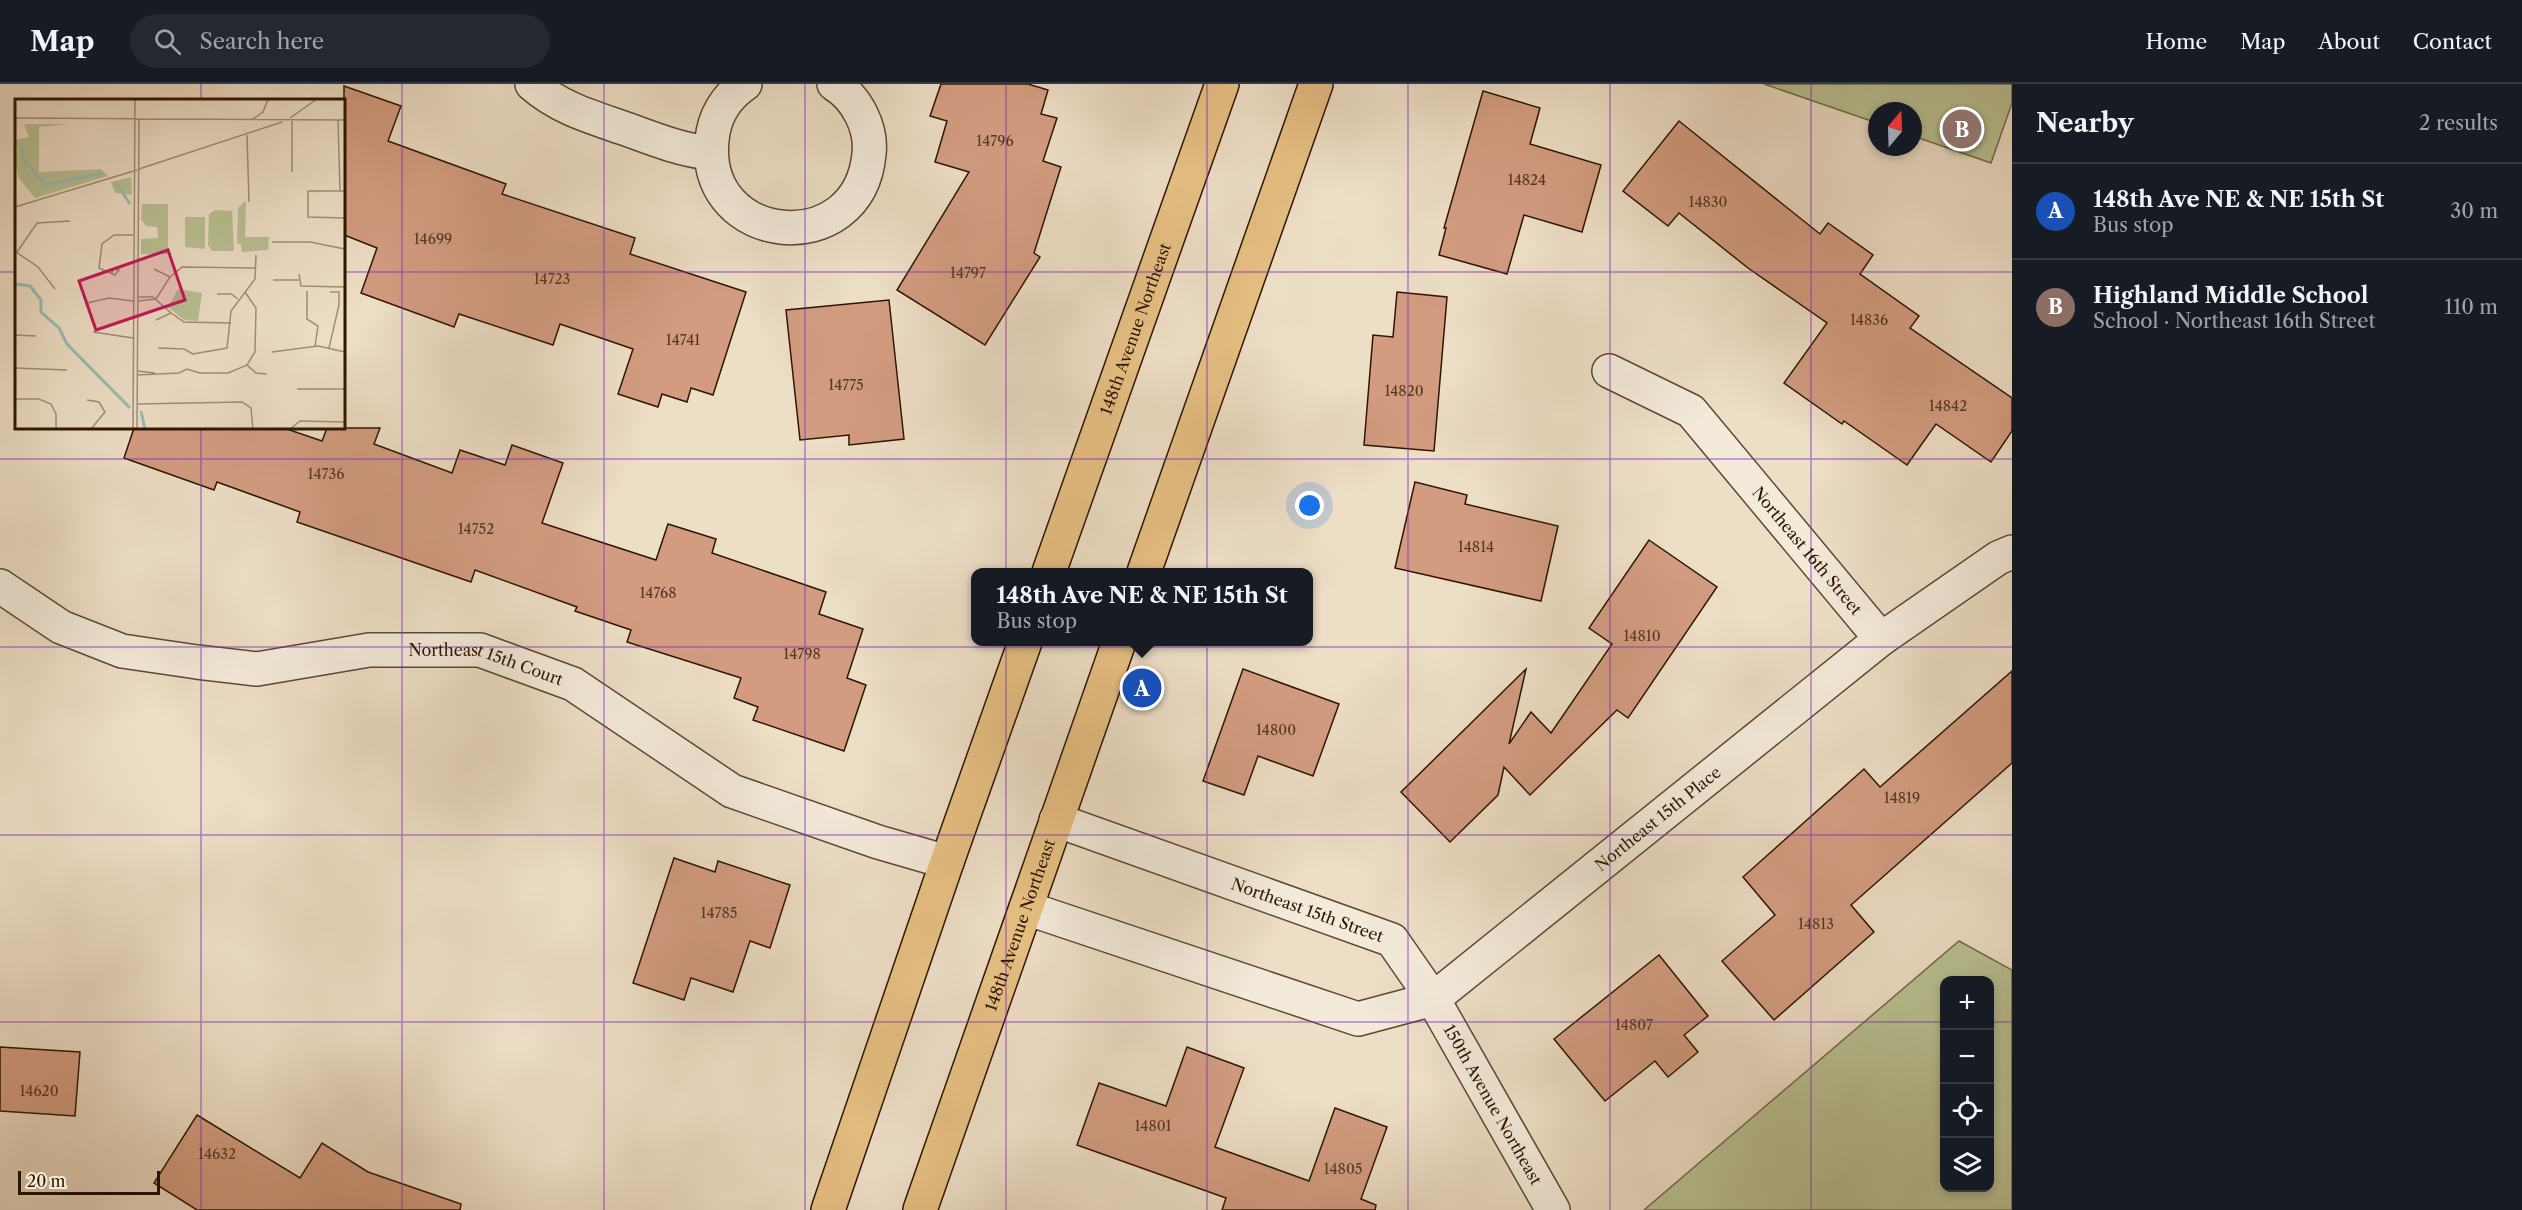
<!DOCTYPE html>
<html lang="en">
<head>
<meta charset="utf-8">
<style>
	:root { --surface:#171b24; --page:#242831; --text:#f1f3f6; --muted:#9ea1a6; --line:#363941; --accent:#d93025 }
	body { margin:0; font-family:"Libre Caslon Text",serif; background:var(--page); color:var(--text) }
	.controls { position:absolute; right:18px; bottom:18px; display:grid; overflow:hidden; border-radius:12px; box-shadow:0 3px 9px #0003 }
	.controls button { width:54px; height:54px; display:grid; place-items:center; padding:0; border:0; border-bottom:2px solid var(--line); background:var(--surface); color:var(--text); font:30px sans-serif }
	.compass { position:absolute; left:1868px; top:18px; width:54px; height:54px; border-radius:50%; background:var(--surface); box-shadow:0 3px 9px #0003; rotate:19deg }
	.scale { position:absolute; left:18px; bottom:15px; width:142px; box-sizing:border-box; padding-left:6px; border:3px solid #2d1600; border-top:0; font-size:16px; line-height:21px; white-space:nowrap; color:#2d1600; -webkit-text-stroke:4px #f3eada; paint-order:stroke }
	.you { position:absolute; left:1310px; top:422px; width:21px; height:21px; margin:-15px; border:4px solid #fff; border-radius:50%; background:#1a73e8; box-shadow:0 0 0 9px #1a73e833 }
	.badge { display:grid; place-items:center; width:39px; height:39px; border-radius:50%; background:var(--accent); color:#fff; font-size:20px; font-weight:700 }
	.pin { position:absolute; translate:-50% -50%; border:3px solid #fff; box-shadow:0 2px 6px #0006 }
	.popup { position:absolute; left:971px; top:484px; width:342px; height:78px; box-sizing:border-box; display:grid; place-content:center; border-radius:12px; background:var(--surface); filter:drop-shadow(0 2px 4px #0005); font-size:20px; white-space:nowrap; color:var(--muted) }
	.popup b { font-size:22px; color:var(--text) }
	.popup::after { content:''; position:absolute; left:50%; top:100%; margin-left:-12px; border:12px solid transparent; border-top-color:var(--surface) }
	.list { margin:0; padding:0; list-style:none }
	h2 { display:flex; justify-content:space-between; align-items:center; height:78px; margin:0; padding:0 24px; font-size:26px }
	h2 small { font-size:20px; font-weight:400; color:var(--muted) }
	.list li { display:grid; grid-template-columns:39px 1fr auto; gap:18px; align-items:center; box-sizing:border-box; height:96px; padding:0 24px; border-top:2px solid var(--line) }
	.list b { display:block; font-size:22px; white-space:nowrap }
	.list p { margin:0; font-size:20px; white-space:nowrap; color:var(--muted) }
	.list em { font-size:20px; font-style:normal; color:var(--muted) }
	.icon { flex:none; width:33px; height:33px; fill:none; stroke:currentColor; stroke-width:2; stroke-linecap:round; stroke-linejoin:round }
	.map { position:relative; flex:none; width:2012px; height:1126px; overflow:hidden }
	header { display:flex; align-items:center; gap:36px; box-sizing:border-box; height:84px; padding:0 30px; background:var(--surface); border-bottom:2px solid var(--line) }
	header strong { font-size:28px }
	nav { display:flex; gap:33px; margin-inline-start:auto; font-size:21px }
	.search { width:420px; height:54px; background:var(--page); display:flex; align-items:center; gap:15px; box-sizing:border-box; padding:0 21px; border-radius:33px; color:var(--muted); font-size:22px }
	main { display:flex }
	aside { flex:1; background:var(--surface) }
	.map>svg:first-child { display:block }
	.green { fill:#b9c194; stroke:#736c4a; stroke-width:1.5; fill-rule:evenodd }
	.building { fill:#d39c81; stroke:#2d1600; stroke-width:1.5 }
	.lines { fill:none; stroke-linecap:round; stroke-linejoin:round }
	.street-casing { stroke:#5d4832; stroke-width:36 }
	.primary-casing { stroke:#2d1600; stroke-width:36 }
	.street { stroke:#f3eada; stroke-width:33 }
	.primary { stroke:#e6bf83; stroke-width:33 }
	.grid { fill:none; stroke:#7b2cbf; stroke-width:1.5; stroke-opacity:0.55 }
	.labels { text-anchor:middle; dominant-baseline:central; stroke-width:4.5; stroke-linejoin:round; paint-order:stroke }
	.number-label { font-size:14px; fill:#563820 }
	.street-label { font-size:16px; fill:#2d1600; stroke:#f3eada }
	.inset-river { fill:none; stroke:#99bcb5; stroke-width:3 }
	.inset-road { fill:none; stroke:#a08e77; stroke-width:1.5 }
	.view { fill:#c2185b; fill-opacity:0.15; stroke:#c2185b; stroke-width:3 }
	.inset-edge { fill:none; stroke:#2d1600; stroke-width:3 }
</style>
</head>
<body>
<header>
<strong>Map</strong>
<div class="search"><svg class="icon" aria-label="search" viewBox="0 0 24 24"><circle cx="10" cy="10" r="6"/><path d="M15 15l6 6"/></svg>Search here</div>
<nav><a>Home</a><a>Map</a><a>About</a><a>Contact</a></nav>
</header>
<main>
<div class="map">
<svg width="2012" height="1126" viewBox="0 0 2012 1126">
	<rect width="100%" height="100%" fill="#eddec6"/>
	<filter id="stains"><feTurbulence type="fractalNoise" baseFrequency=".00333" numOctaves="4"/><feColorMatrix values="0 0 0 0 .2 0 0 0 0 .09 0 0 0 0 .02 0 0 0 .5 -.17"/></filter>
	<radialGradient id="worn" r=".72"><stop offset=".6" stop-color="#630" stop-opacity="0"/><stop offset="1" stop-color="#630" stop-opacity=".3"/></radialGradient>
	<g class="green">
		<path d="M 1764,0 L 2012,0 L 2012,19 L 1991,79 L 1913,52 L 1913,27 L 1877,27 L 1877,39 Z"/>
		<path d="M 1959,857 L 2012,886 L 2012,1126 L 1644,1126 ZM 1944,896 L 1990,896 L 1990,1104 L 1944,1104 Z"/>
	</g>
	<g class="building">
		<path d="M 941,0 L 1028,0 L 1048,6 L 1041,30 L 1057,34 L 1043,77 L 1061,83 L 1034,169 L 1040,173 L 985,261 L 897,206 L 969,88 L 935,78 L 947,37 L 930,32 Z"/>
		<path d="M 344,2 L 401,22 L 388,57 L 506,100 L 502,110 L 635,154 L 630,170 L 746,208 L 713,311 L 691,304 L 687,318 L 662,310 L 658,323 L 618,310 L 633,265 L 560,240 L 553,261 L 459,230 L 454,243 L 361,209 L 377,164 L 344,151 Z"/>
		<path d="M 1483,7 L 1540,24 L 1530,60 L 1601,81 L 1582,148 L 1524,131 L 1507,190 L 1439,171 L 1446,144 L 1444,144 Z"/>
		<path d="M 1679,37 L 1820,150 L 1828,139 L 1873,171 L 1860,190 L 1919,232 L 1910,244 L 2012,314 L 2012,347 L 1991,378 L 1936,340 L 1907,381 L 1844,337 L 1842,340 L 1784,299 L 1827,239 L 1748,184 L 1679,129 L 1668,142 L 1623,107 Z"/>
		<path d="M 1397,208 L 1447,213 L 1434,367 L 1364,361 L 1373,251 L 1393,253 Z"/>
		<path d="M 889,216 L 904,355 L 849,361 L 849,351 L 800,356 L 786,226 Z"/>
		<path d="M 134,344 L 284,344 L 322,357 L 327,344 L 380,344 L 374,360 L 452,389 L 460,366 L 505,381 L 512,361 L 563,379 L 542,439 L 656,476 L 668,440 L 716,455 L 712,469 L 826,508 L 819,530 L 863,545 L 847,594 L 866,601 L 844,667 L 753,636 L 758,623 L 734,614 L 741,594 L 627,558 L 631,546 L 575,527 L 577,523 L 475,486 L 471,498 L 297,438 L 300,428 L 217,398 L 214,406 L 124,374 Z"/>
		<path d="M 1415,398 L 1467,411 L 1465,420 L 1558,442 L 1541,517 L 1395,484 Z"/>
		<path d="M 1649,456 L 1717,503 L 1628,634 L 1617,626 L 1530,711 L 1504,683 L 1498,711 L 1450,758 L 1401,708 L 1526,585 L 1509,660 L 1531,628 L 1551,649 L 1612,560 L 1589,544 Z"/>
		<path d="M 1243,585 L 1339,620 L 1313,692 L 1258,672 L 1244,711 L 1203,697 Z"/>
		<path d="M 2012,587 L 2012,679 L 1851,821 L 1874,848 L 1774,936 L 1722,877 L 1775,831 L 1743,793 L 1864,685 L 1880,703 Z"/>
		<path d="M 674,774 L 715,788 L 718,777 L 790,801 L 770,864 L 750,857 L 733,908 L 691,894 L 684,916 L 633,899 Z"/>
		<path d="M 1659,871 L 1708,932 L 1684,951 L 1698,968 L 1668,993 L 1655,977 L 1605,1017 L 1554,955 Z"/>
		<path d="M 0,963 L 80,968 L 75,1032 L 0,1027 Z"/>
		<path d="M 1187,963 L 1244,984 L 1215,1063 L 1309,1097 L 1335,1024 L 1387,1043 L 1361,1115 L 1376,1121 L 1375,1126 L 1222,1126 L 1226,1114 L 1077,1061 L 1099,999 L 1166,1022 Z"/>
		<path d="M 197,1031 L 300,1094 L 322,1059 L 368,1088 L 461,1120 L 460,1126 L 197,1126 L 154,1099 Z"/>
	</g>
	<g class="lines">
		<defs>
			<g id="street">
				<path d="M 532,0 C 560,25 595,34 629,46 C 656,56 682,66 710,69"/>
				<path d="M 745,0 C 726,13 714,33 712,56 C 701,162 859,178 869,70 C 872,44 857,14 834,0"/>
				<path id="s1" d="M 1609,287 L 1691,327 L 1881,555 L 1998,474 L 2012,468"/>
				<path id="s2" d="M 0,502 L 61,543 L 122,567 L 197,578 L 257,585 L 369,566 L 480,566 L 573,600 L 732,707 L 878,758 L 947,778"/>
				<path id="s3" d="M 1056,736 L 1392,856 L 1433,915 L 1553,1126"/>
				<path id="s4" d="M 1026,824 L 1358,935 L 1433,915 L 1881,555"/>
			</g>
			<g id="primary">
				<path id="s5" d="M 1049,488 L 1222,0"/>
				<path d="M 1144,488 L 1316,0"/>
				<path d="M 828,1126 L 947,778 L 1025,558"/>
				<path id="s6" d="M 920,1126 L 1119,558"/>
			</g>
		</defs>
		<use href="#street" class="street-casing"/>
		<use href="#primary" class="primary-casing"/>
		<use href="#street" class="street"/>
		<use href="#primary" class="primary"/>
	</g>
	<path class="grid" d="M 201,0 L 201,16M 402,0 L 402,1126M 604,0 L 604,1126M 805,0 L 805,1126M 1006,0 L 1006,1126M 1207,0 L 1207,1126M 1408,0 L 1408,1126M 1610,0 L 1610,1126M 1811,0 L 1811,1126M 0,188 L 16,188M 344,188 L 2012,188M 201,344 L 201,1126M 0,375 L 2012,375M 0,563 L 2012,563M 0,751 L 2012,751M 0,938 L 1944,938M 1990,938 L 2012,938"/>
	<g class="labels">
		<g class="number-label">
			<text x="995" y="57">14796</text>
			<text x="1527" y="96">14824</text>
			<text x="1708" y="118">14830</text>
			<text x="433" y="155">14699</text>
			<text x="968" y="189">14797</text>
			<text x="552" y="195">14723</text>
			<text x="1869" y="236">14836</text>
			<text x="683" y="256">14741</text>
			<text x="846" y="301">14775</text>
			<text x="1404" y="307">14820</text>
			<text x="1948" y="322">14842</text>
			<text x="326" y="390">14736</text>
			<text x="476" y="445">14752</text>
			<text x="1476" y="463">14814</text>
			<text x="658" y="509">14768</text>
			<text x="1642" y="552">14810</text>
			<text x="802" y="570">14798</text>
			<text x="1276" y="646">14800</text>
			<text x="1902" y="714">14819</text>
			<text x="719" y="829">14785</text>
			<text x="1816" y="840">14813</text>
			<text x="1634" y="941">14807</text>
			<text x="39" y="1007">14620</text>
			<text x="1153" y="1042">14801</text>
			<text x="217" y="1070">14632</text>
			<text x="1343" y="1085">14805</text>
		</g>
		<g class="street-label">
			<text stroke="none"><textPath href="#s5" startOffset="258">148th Avenue Northeast</textPath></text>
			<text stroke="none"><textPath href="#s1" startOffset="273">Northeast 16th Street</textPath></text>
			<text stroke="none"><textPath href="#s2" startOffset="508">Northeast 15th Court</textPath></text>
			<text stroke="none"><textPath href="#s4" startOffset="716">Northeast 15th Place</textPath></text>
			<text stroke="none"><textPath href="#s3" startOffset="267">Northeast 15th Street</textPath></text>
			<text stroke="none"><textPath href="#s6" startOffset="302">148th Avenue Northeast</textPath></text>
			<text stroke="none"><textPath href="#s3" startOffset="550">150th Avenue Northeast</textPath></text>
		</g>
	</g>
	<g transform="translate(15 15)">
		<rect width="330" height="330" fill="#eddec6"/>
		<path d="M 9,25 L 55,25 L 24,28 L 24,73 L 86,70 L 93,77 L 20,99 L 4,79 L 0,62 L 0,41 L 14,38 ZM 116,78 L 117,96 L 100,94 L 96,83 ZM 231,101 L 230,138 L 254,138 L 253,151 L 227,153 L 226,146 L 222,144 L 223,109 ZM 127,105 L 153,105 L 153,155 L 126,155 L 126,140 L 143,139 L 142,128 L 131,127 L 126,120 ZM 217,109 L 219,152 L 197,152 L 193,146 L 194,115 L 200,111 L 217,112 ZM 170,118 L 190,118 L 190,150 L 170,148 ZM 163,190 L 187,194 L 183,222 L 169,221 L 153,208 Z" fill="#b9c194"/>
		<path class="inset-river" d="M 7,47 L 7,60 L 31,86 L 87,74M 101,84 L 115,105M 0,185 L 15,187 L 26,201 L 26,213 L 44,229 L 52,245 L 115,309M 126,312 L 130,330"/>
		<path class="inset-road" d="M 0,19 L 330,21M 275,19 L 302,0M 238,20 L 248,13 L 253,0M 323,21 L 325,92M 277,22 L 277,73M 232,36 L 234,103M 124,70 L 267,23M 330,92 L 293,92 L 293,118 L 330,119M 0,108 L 122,71M 257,143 L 295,143 L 330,150M 1,153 L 23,168 L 40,190M 2,153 L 22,124 L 55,122M 139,170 L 155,178 L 167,168 L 241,169M 97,174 L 98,170 L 104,171 L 100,176 L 84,169 L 87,145 L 99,136 L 118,136M 284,175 L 286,187 L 330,188M 258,181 L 284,181M 292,192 L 292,220 L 303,227 L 300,247M 230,193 L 241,209 L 240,253 L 232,266M 202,195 L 216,195 L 223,200M 122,198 L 138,198 L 156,214M 141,200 L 155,178M 123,202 L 141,200M 72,204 L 94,199 L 118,202M 141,221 L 156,214 L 169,223 L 216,224M 78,233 L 118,239M 0,236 L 21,237M 143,249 L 169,250 L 178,255 L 212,249 L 216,212 L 240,180 L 241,156M 314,249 L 324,206 L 324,193 L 315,193M 257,253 L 303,247 L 330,253M 0,269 L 52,271M 122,272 L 140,274M 122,276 L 164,274 L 172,270 L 185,274 L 213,274 L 232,266 L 241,274 L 252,275M 282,290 L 330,290M 0,300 L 24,300 L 36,305 L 41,315 L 41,330M 72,301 L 84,303 L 90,313 L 76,330M 122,305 L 227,303 L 236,309 L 238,330M 118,330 L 120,0M 122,330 L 124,19M 275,330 L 285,322 L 330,323"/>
		<path class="view" d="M 153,151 L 170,201 L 81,231 L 64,182 Z"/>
		<rect width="330" height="330" class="inset-edge"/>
	</g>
	<rect width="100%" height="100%" filter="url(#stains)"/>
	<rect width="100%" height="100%" fill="url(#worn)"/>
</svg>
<div class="controls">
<button>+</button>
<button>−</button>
<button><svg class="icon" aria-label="locate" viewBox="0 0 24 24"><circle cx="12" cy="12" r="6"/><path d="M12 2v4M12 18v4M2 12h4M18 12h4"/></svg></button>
<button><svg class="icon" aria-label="layers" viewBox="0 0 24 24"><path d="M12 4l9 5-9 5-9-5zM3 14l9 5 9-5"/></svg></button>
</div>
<svg class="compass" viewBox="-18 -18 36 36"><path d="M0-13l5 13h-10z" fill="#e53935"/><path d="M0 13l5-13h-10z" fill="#9ea1a6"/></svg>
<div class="scale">20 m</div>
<div class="you"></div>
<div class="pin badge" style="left:1142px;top:604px;background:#1a4fb4">A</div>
<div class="popup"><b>148th Ave NE &amp; NE 15th St</b>Bus stop</div>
<div class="pin badge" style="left:1962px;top:45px;background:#8d6e63">B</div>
</div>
<aside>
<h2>Nearby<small>2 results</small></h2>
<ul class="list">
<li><span class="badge" style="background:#1a4fb4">A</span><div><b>148th Ave NE &amp; NE 15th St</b><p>Bus stop</p></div><em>30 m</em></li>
<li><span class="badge" style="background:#8d6e63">B</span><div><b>Highland Middle School</b><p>School · Northeast 16th Street</p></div><em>110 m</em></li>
</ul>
</aside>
</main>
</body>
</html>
